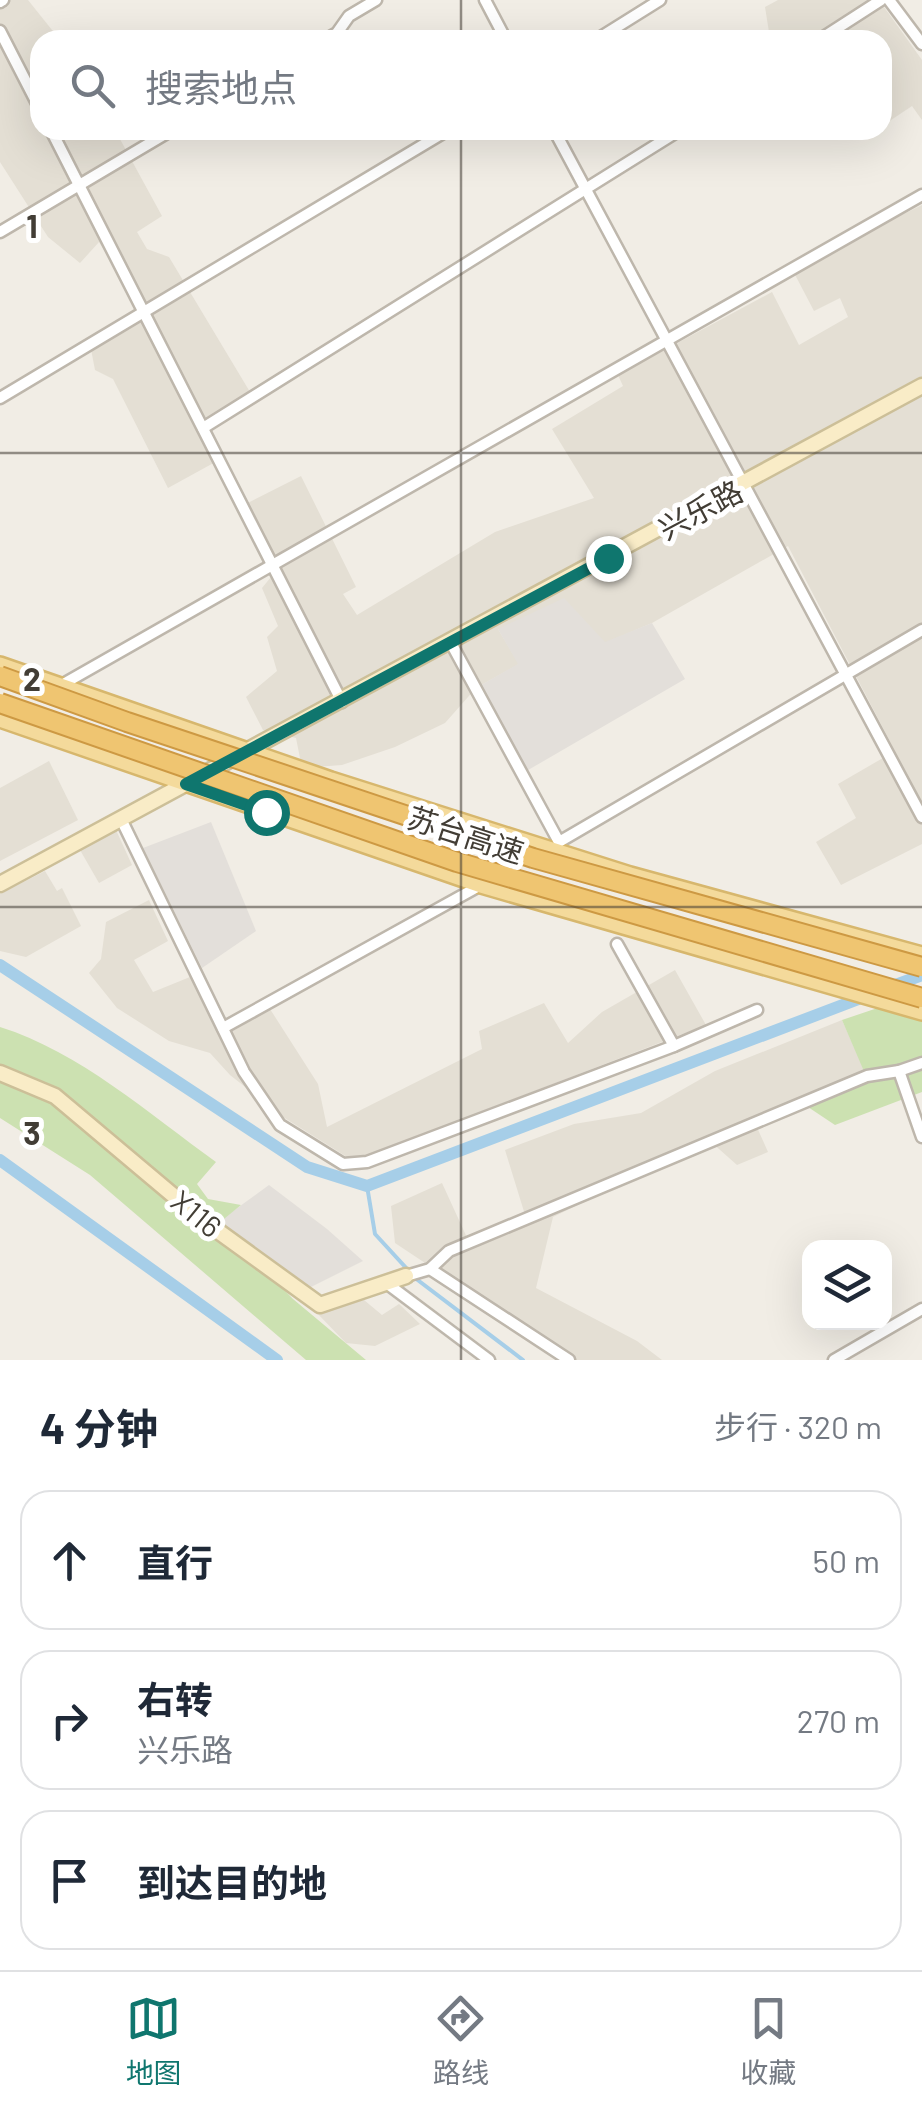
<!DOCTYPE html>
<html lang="zh">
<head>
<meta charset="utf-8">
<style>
	:root { --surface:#fff; --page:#f2f2f3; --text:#1f2937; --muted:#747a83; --line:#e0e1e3; --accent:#0f766e }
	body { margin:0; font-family:Barlow,"Noto Sans SC",sans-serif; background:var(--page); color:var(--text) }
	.controls { position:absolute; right:30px; bottom:30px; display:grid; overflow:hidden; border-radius:20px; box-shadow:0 10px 40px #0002 }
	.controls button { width:90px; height:90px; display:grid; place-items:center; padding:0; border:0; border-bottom:2px solid var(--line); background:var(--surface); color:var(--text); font:50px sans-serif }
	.stop { position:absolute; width:30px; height:30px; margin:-22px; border:8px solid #0f766e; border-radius:50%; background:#fff }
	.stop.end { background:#0f766e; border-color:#fff; box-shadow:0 2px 10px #0008 }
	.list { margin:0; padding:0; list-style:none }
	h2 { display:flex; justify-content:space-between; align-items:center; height:130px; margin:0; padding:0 40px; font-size:42px }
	h2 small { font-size:32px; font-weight:400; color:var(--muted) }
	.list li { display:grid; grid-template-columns:65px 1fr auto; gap:30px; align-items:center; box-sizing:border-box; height:140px; margin:0 20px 20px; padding:0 20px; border:2px solid var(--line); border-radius:30px }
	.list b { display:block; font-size:38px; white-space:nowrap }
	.list p { margin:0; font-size:32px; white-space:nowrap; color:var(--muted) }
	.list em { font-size:32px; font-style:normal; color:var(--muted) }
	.icon { flex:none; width:55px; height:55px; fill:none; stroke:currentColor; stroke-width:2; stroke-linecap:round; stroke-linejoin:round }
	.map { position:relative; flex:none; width:922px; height:1360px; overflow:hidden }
	.search { position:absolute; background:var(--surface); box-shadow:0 10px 40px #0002; left:30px; right:30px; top:30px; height:110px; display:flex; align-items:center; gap:25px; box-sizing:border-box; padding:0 35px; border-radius:30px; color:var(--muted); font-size:38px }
	.sheet { height:610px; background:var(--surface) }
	nav { display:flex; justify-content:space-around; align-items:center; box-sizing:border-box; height:140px; border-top:2px solid var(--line); background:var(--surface); font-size:28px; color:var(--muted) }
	nav a { display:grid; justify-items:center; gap:5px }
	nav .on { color:var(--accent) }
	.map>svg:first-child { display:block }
	.residential { fill:#e4dfd4 }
	.industrial { fill:#e3dfda }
	.green { fill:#cce1b1 }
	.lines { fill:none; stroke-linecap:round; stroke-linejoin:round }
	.stream { stroke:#a6cee8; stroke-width:4 }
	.canal { stroke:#a6cee8; stroke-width:12 }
	.street-casing { stroke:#beb7ac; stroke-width:15 }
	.secondary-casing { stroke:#ccbf98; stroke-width:19 }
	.primary-casing { stroke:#d7b76d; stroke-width:20 }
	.street { stroke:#fff; stroke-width:10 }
	.secondary { stroke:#f9ecc7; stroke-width:14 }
	.primary { stroke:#f4da9b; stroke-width:15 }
	.highway-bridge-casing { stroke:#cd9943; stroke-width:22; stroke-linecap:butt }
	.highway-bridge { stroke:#efc571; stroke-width:18 }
	.route { stroke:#0f766e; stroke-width:12 }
	.grid { fill:none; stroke:#423d35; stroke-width:2.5; stroke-opacity:0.55 }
	.labels { text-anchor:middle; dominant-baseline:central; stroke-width:10; stroke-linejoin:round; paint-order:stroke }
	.street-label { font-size:30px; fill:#423d35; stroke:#fff }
	.grid-label { font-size:32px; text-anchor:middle; font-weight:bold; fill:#423d35; stroke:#fff; stroke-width:10; stroke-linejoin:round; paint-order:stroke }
</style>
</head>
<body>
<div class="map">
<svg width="922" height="1360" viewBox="0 0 922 1360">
	<rect width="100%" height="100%" fill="#f1ede5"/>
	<g class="residential">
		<path d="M 0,0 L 28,0 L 60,40 L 40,40 L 40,78 L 37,80 L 40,130 L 115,130 L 162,216 L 137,232 L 147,249 L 169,257 L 253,397 L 203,428 L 219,460 L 168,488 L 113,379 L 95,370 L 90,344 L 143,311 L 99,242 L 80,263 L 48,237 L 0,162 Z"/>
		<path d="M 778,0 L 879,0 L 922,60 L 922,120 L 912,106 L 882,126 L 882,40 L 787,40 L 769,32 L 765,7 Z"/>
		<path d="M 922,205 L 922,844 L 841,885 L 816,842 L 856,818 L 838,784 L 895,751 L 788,546 L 652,623 L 605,643 L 498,629 L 519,664 L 476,688 L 445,723 L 395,747 L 342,765 L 302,768 L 296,738 L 263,730 L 246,697 L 277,671 L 267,637 L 278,626 L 262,588 L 271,577 L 238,508 L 301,476 L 356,587 L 343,594 L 357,615 L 495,532 L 594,498 L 552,429 L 623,386 L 618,375 L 772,292 L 799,345 L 848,317 L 840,298 L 814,311 L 792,269 Z"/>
		<path d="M 49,761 L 78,820 L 0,861 L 0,788 Z"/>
		<path d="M 116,830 L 132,865 L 99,883 L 80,850 Z"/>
		<path d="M 45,871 L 57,891 L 62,888 L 81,926 L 26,957 L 0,951 L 0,894 Z"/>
		<path d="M 149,900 L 168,941 L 134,960 L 153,992 L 190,977 L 233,1031 L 270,1009 L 318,1084 L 327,1127 L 482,1049 L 479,1031 L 544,1003 L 568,1043 L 602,1012 L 675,970 L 706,1025 L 368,1155 L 347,1157 L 283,1117 L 230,1075 L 210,1053 L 169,1041 L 117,1008 L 89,973 L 101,959 L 106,922 Z"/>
		<path d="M 842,1020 L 867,1076 L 755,1123 L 768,1152 L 737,1165 L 710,1141 L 553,1217 L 536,1288 L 637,1341 L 662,1360 L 571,1360 L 395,1243 L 391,1206 L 442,1183 L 469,1242 L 526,1218 L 505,1150 L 574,1124 L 641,1113 L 715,1071 Z"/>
		<path d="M 364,1300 L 382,1315 L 399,1304 L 420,1324 L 375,1346 L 346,1343 L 316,1312 Z"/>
	</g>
	<g class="industrial">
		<path d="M 564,598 L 605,642 L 652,623 L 685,679 L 523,773 L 476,688 L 518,664 L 498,629 Z"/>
		<path d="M 211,822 L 256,931 L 202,968 L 143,848 Z"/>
		<path d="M 269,1185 L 327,1229 L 363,1261 L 309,1288 L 218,1222 Z"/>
	</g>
	<g class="green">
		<path d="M 922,993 L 922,1092 L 835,1125 L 802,1103 L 866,1076 L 842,1020 Z"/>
		<path d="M 0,1027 C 80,1052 149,1114 216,1162 L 197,1184 L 208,1199 L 241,1205 L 219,1223 L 293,1299 L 366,1360 L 306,1360 L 90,1175 L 0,1118 Z"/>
	</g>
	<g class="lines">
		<g class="stream">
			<path d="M 367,1186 L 375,1234 L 409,1271"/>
			<path d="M 415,1278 L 523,1360"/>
		</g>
		<g class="canal">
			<path d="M 0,965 L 307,1167 L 367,1186 L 869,995"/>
			<path d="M 887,988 L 922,975"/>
			<path d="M 0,1160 L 277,1360"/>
		</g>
		<defs>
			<g id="street">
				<path d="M 485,0 L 506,40"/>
				<path d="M 889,0 L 922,44"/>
				<path d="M 0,2 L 3,0"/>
				<path d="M 0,31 L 40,109"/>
				<path d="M 325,40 L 337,33 L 349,16 L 376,0"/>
				<path d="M 596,40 L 660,0"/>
				<path d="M 819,40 L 881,0"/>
				<path d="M 51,130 L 342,702"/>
				<path d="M 554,130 L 922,817"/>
				<path d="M 0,232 L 172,130"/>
				<path d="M 0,398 L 448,130"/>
				<path d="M 203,428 L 680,130"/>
				<path d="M 451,643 L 559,842 L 922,630"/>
				<path d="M 58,687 L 922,195"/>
				<path d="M 121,819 L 244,1072 L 280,1125 L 343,1164 L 367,1162 L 674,1046 L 757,1010"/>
				<path d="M 617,944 L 674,1046"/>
				<path d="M 223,1028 L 481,885"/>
				<path d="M 899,1071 L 922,1137"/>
				<path d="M 430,1269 L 569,1360"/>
				<path d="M 406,1276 L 430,1269 L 449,1251 L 867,1076 L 899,1071 L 922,1063"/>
				<path d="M 385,1282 L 489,1360"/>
				<path d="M 834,1360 L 922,1309"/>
			</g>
			<g id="secondary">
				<path d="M 0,884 L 922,386"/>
				<path d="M 0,1073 L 55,1096 L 200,1218 L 320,1305 L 406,1276"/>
			</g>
			<g id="primary">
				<path d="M 0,665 L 331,780 L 630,875 L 922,955"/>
				<path d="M 0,719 L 481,885 L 922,1012"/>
			</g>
		</defs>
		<use href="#street" class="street-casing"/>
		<use href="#secondary" class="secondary-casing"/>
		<use href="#primary" class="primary-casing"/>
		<use href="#street" class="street"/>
		<use href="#secondary" class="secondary"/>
		<use href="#primary" class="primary"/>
		<defs>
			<g id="highway-bridge">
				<path d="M 0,676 L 127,722 L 533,858 L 922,967"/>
				<path d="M 0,703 L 457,862 L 922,998"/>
			</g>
		</defs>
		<use href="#highway-bridge" class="highway-bridge-casing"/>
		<use href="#highway-bridge" class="highway-bridge"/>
	</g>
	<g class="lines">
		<path class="route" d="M 266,812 L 186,784 L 608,558"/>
	</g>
	<path class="grid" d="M 461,0 L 461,40M 461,130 L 461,1360M 0,453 L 922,453M 0,907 L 922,907"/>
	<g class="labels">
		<g class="street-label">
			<text transform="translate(700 509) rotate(-28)">兴乐路</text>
			<text transform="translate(466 834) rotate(18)">苏台高速</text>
			<text transform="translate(197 1213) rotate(39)">X116</text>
		</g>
	</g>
	<g class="grid-label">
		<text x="32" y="238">1</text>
		<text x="32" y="691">2</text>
		<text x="32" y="1145">3</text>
	</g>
</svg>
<div class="controls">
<button><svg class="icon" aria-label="layers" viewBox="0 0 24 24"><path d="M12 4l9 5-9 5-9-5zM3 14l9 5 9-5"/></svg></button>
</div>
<div class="stop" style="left:266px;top:812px"></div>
<div class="stop end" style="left:608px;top:558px"></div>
<div class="search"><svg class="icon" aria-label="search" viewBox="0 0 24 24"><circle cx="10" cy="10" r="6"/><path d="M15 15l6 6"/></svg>搜索地点</div>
</div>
<section class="sheet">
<h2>4 分钟<small>步行 · 320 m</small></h2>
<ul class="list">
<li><svg class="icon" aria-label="ahead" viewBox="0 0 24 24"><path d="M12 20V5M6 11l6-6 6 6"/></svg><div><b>直行</b></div><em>50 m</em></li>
<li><svg class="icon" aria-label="right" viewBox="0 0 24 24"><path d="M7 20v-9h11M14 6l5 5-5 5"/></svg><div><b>右转</b><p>兴乐路</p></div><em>270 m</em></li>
<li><svg class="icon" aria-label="arrive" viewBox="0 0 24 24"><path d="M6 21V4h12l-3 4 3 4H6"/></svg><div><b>到达目的地</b></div></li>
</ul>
</section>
<nav>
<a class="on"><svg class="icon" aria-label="map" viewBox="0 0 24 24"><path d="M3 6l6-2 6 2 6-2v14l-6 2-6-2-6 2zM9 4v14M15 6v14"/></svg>地图</a>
<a><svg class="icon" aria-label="directions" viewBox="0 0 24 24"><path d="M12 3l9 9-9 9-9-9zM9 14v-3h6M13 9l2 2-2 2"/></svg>路线</a>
<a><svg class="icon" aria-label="saved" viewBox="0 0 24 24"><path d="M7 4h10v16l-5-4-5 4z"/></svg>收藏</a>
</nav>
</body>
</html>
